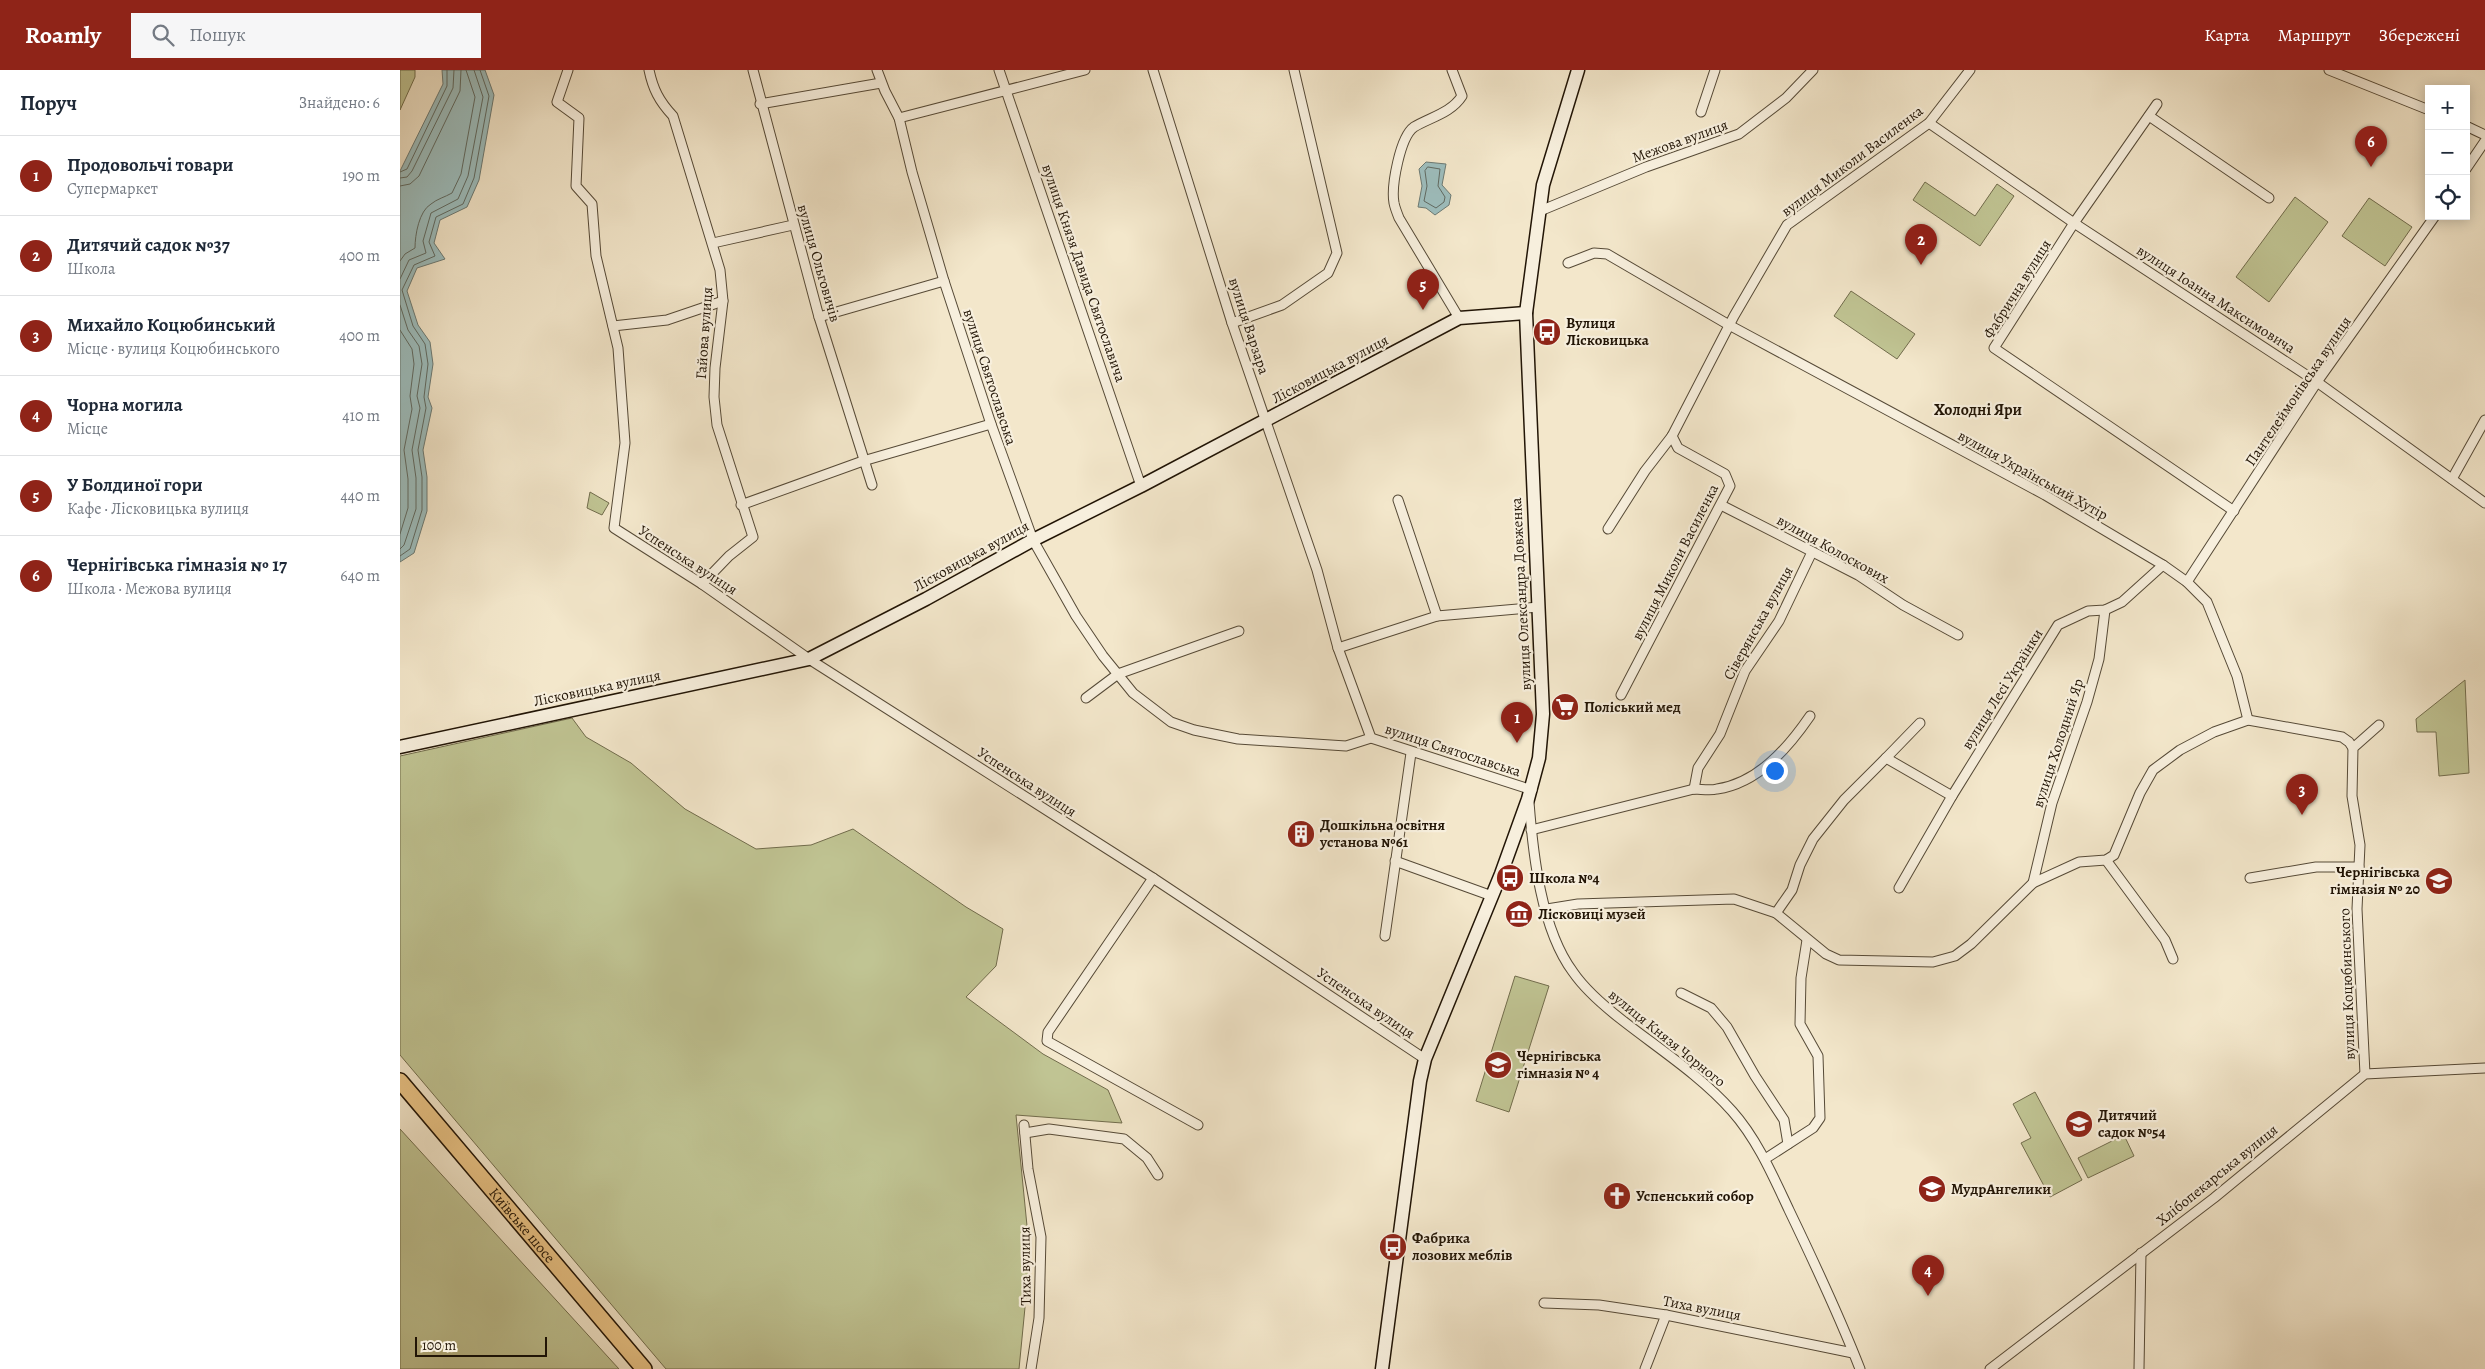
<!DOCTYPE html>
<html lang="uk">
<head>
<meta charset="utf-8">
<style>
	:root { --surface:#fff; --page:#f6f6f7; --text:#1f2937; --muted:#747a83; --line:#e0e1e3; --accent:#8f2418 }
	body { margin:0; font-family:Alegreya,serif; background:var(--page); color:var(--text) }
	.controls { position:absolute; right:15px; top:15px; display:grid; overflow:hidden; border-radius:0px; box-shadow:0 2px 12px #0003 }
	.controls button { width:45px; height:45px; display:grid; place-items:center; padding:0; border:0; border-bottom:1px solid var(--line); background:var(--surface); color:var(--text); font:25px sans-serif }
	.scale { position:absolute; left:15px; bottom:12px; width:132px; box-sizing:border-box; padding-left:5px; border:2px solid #221506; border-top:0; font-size:14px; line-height:18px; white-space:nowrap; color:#221506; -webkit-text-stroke:4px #f7efdd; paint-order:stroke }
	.you { position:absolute; left:1374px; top:700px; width:18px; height:18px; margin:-12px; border:4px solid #fff; border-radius:50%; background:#1a73e8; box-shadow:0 0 0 8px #1a73e833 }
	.badge { display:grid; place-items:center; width:32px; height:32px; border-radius:50%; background:var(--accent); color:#fff; font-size:16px; font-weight:700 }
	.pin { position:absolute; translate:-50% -41px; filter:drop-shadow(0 1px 2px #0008) }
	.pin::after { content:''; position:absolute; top:26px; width:18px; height:15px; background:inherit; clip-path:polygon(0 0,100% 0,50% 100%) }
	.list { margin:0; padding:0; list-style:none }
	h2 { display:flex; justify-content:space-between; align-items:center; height:65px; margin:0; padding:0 20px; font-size:21px }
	h2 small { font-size:16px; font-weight:400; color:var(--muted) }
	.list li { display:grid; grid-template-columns:32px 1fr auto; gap:15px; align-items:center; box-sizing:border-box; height:80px; padding:0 20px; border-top:1px solid var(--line) }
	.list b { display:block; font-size:19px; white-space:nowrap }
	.list p { margin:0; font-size:16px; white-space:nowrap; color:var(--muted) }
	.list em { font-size:16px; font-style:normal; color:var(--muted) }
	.icon { flex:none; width:28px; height:28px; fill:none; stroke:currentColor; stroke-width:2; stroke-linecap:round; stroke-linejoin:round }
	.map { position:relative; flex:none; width:2085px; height:1299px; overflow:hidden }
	header { display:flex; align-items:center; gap:30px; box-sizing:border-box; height:70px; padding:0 25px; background:var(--accent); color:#fff }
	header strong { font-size:24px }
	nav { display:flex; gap:28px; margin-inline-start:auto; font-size:18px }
	.search { width:350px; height:45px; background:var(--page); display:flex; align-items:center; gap:12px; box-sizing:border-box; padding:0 18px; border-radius:0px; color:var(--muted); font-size:19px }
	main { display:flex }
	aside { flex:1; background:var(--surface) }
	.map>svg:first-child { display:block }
	.green { fill:#c0c493; stroke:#716c4c }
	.water { fill:#9dbebe; stroke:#6c7a74 }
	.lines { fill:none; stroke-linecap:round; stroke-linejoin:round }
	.shore { stroke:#606a62; stroke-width:1 }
	.street-casing { stroke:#564a37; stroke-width:11 }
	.secondary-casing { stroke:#221506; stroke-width:15 }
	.primary-casing { stroke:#221506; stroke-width:18 }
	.street { stroke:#f7efdd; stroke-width:9 }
	.secondary { stroke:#f7efdd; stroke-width:12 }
	.primary { stroke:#eac486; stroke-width:15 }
	.labels { text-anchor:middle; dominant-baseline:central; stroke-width:4.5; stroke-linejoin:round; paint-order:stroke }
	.street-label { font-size:15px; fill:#221506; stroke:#f7efdd }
	.poi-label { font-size:15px; font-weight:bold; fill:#221506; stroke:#f7efdd; text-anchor:start }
	.neighbourhood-label { font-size:16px; font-weight:bold; fill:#221506; stroke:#f7efdd }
</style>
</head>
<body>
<header>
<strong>Roamly</strong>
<div class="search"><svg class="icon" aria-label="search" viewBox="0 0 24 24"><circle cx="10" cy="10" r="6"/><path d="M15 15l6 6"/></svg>Пошук</div>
<nav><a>Карта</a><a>Маршрут</a><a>Збережені</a></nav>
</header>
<main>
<aside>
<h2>Поруч<small>Знайдено: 6</small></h2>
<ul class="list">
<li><span class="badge">1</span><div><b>Продовольчі товари</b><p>Супермаркет</p></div><em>190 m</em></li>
<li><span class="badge">2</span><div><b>Дитячий садок №37</b><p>Школа</p></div><em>400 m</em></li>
<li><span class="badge">3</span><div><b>Михайло Коцюбинський</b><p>Місце · вулиця Коцюбинського</p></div><em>400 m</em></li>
<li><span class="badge">4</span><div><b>Чорна могила</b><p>Місце</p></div><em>410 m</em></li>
<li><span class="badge">5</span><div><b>У Болдиної гори</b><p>Кафе · Лісковицька вулиця</p></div><em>440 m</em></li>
<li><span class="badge">6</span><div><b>Чернігівська гімназія № 17</b><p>Школа · Межова вулиця</p></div><em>640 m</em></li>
</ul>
</aside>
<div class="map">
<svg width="2085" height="1299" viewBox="0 0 2085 1299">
	<rect width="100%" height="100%" fill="#f3e7cb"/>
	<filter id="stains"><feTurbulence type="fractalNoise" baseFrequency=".004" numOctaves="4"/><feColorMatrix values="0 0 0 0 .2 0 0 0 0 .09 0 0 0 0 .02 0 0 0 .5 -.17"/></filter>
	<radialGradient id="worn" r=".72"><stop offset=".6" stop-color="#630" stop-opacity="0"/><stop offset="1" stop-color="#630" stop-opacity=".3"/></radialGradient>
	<g class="green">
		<path d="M 0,0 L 15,0 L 15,7 L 0,40 Z"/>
		<path d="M 1525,112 L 1575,146 L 1597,114 L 1614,126 L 1580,176 L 1513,130 Z"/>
		<path d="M 1895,127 L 1928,152 L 1869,232 L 1836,207 Z"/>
		<path d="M 1969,128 L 2012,157 L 1985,196 L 1942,166 Z"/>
		<path d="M 1451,221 L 1515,264 L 1497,289 L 1434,246 Z"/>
		<path d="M 190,422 L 209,433 L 202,445 L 187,438 Z"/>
		<path d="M 2065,610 L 2069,703 L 2039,706 L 2036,662 L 2017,662 L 2016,649 Z"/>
		<path d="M 172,648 L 186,667 L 231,693 L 285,739 L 356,779 L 411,775 L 453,759 L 566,837 L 603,859 L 596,896 L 566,927 L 643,984 L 708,1020 L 722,1053 L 616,1045 L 630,1186 L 619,1299 L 266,1299 L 0,985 L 0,686 Z"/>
		<path d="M 1115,906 L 1149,916 L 1109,1042 L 1076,1031 Z"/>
		<path d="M 1635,1022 L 1682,1110 L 1650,1127 L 1621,1073 L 1631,1068 L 1613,1034 Z"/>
		<path d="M 0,1059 L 219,1299 L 0,1299 Z"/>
		<path d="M 1724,1065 L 1734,1086 L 1688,1108 L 1678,1088 Z"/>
	</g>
	<g class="water">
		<path d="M 42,0 L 85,0 L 94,25 L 79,110 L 67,137 L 40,150 L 34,173 L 45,189 L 17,198 L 7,221 L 18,255 L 30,272 L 33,294 L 28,327 L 32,338 L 23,380 L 27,407 L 27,441 L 14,483 L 0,492 L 0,101 L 43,14 Z"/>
		<path d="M 1026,92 L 1046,94 L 1042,115 L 1051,125 L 1049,135 L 1035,145 L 1026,138 L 1018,137 L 1022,116 L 1019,99 Z"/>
	</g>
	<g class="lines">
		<g class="shore">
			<path d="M 1028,97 L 1040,99 L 1038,116 L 1045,127 L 1044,132 L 1036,138 L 1024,131 L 1027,116 L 1025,101 Z"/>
			<path d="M 0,102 L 7,99 L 47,16 L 47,0"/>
			<path d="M 0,108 L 7,107 L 12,101 L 53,18 L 54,0"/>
			<path d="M 0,116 L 10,114 L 19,106 L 60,21 L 61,0"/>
			<path d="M 0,191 L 5,184 L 15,178 C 15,165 19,141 31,134 C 37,129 45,127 52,123 L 61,104 L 75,27 L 66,0"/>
			<path d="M 0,209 L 9,190 L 26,183 L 23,171 L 31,143 L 58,129 L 68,106 L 83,27 L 74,0"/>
			<path d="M 0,235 L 8,260 L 19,276 L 22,294 L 17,326 L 20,338 L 12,380 L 16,408 L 16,439 L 4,475 L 0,479"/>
			<path d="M 0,260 L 12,279 L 14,294 L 10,326 L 12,339 L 4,380 L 8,409 L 8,438 L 0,464"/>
			<path d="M 0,486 L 10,479 L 22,440 L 22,407 L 18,380 L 26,338 L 24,327 L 28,294 L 25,274 L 13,256 L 2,220 L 14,195 L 35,186 L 29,172 L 36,147 L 63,134 L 74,108 L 89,26 L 80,0"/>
		</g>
		<defs>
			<g id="street">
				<path d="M 168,0 L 157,32 L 179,48 L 176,116 L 192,134 L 196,186 L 218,278 L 225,373 L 214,458 L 302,514 L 409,589 L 753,808 L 1025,989"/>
				<path d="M 249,0 C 253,19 259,31 273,46 L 320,200 L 323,231 L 315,298 L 314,327 L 317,355 L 353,467 L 329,486 L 302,514"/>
				<path d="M 353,0 L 419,247 L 472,415"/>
				<path d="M 477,0 L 485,21 L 499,48 L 512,102 L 544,211 L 591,354 L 633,470 L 676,546 L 703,586 L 733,623 L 771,652 L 794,660 L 838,669 L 946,676 L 971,668 L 1132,720"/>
				<path d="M 599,0 L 741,416"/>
				<path d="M 753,0 L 832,253 L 917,500 L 938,578 L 971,668"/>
				<path d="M 1052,0 L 1062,26 C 1051,43 1031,47 1014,57 C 1000,67 991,116 994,133 C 995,138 997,143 999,148 L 1059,248"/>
				<path d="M 1929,0 L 2029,40"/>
				<path d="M 360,34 L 481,13"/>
				<path d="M 1757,34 L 1674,153 L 1594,278 L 1834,441"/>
				<path d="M 1301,42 L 1315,0"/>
				<path d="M 1749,46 L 1869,128"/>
				<path d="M 499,48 L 685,0"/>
				<path d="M 1529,53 L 1674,153 L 1917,312 L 2085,433"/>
				<path d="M 2066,56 L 2085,65"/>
				<path d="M 2066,99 L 2085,71"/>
				<path d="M 1140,141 L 1246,97 L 1339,64 L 1386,28 L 1413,0"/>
				<path d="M 313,173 L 393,155"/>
				<path d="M 1168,193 L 1194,183 L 1207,184 L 1329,255 L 1645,425 L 1763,495 L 1787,512 L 1807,532 L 1837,606 L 1848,650"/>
				<path d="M 419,247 L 544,211"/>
				<path d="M 832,253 L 882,235 L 928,203 L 937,183 L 894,0"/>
				<path d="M 213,256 L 267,250 L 323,231"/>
				<path d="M 2052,409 L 2085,350"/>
				<path d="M 998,430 L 1037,546"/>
				<path d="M 341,435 L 463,391 L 591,354"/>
				<path d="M 1321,435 L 1458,505 L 1503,535 L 1558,565"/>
				<path d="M 1208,459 L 1245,401 L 1272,366 L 1334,246 L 1387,155 L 1529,53 L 1570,0"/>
				<path d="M 1787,512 L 1917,312 L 2035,146"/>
				<path d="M 938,578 L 1037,546 L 1139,537"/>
				<path d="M 1221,625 L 1330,416 L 1325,404 L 1278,378 L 1272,366"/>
				<path d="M 686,628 L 718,604 L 839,561"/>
				<path d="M 1486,688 L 1520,653"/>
				<path d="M 1294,719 L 1298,698 L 1320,664 L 1345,601 L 1379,551 L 1412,482"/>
				<path d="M 1129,732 C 1133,784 1141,859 1173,902 C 1186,921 1204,936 1222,950 C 1259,979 1301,1006 1332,1041 C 1357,1069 1373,1106 1389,1140 C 1414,1192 1439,1245 1460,1299"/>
				<path d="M 1131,760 L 1294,719 C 1301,719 1310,721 1317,719 C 1358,713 1388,678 1410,646"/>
				<path d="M 1706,790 L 1765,870 L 1773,889"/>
				<path d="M 995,791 L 1092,826"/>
				<path d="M 753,808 L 648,962 L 647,971 L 798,1055"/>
				<path d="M 1850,808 L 1916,797 L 1959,797"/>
				<path d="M 1633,813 L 1652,733 L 1687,632 L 1699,589 L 1705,540"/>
				<path d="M 1499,818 L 1552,726 L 1658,555 L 1688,541 L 1705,540 L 1722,532 L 1763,495"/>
				<path d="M 1147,839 L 1178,834 L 1334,829 L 1376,843 L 1426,884 L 1439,890 L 1533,892 L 1555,886 L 1571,874 L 1633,813 L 1679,792 L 1706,790 L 1714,785 L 1740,723 L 1753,700 L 1780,680 L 1814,662 L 1848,650 L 1942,667 L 1949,672 L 1953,678"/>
				<path d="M 1376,843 L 1392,820 L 1400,795 L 1413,769 L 1444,730 L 1486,688 L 1552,726"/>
				<path d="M 985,866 L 1011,683"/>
				<path d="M 1281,923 L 1311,938 L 1327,957 L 1355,1006 L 1384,1050 L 1388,1074"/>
				<path d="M 1965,1004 L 1957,839 L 1960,775 L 1952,726 L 1953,678 L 1979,655"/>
				<path d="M 624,1055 L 628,1099 L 641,1167 L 639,1248 L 631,1299"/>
				<path d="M 625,1063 L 649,1059 L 724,1069 L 747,1088 L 758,1105"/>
				<path d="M 1365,1089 L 1413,1058 L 1420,1048 L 1418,986 L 1400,954 L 1401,908 L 1407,870"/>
				<path d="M 1144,1233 L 1199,1235 L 1266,1245 L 1453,1283"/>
				<path d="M 1245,1299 L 1266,1245"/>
				<path d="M 1590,1299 L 1814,1128 L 1965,1004 L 2085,998"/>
				<path d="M 1739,1299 L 1741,1183"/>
			</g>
			<g id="secondary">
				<path d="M 0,677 L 409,589 L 526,529 L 633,470 L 741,416 L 1059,248 L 1126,243"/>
				<path d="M 982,1299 L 1020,1011 L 1025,989 L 1101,804 L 1128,729 L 1139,688 L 1143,644 L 1126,243 L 1143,115 L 1178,0"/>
			</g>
			<g id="primary">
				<path id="s1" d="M 0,1011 L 244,1299"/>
			</g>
		</defs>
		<use href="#street" class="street-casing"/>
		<use href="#secondary" class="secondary-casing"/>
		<use href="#primary" class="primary-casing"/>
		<use href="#street" class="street"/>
		<use href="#secondary" class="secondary"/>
		<use href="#primary" class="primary"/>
	</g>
	<defs>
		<symbol id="bus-disc" viewBox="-11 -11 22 22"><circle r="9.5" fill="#8f2418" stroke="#f7efdd"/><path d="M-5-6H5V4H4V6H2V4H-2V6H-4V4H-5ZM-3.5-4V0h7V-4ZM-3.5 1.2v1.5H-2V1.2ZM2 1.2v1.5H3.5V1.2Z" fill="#fff"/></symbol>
		<symbol id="supermarket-disc" viewBox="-11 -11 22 22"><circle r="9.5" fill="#8f2418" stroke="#f7efdd"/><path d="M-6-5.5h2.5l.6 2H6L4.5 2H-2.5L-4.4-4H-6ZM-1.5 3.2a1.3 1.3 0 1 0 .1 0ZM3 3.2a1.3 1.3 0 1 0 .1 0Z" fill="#fff"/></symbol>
		<symbol id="building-disc" viewBox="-11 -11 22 22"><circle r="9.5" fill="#8f2418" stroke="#f7efdd"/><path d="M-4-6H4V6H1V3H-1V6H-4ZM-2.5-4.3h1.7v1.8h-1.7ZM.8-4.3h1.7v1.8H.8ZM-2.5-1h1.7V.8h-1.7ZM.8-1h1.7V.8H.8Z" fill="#fff"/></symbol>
		<symbol id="school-disc" viewBox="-11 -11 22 22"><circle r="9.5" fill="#8f2418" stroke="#f7efdd"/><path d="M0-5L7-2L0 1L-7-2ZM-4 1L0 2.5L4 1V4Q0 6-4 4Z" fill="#fff"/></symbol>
		<symbol id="museum-disc" viewBox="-11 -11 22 22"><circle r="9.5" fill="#8f2418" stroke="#f7efdd"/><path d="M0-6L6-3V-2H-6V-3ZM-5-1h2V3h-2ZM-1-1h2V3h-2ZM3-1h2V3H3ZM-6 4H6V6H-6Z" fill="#fff"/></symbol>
		<symbol id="church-disc" viewBox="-11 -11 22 22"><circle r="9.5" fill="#8f2418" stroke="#f7efdd"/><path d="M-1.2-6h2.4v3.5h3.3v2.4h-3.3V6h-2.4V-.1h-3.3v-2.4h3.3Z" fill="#fff"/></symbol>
	</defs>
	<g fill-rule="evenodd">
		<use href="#bus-disc" x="1131" y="246" width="32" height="32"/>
		<use href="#supermarket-disc" x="1149" y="621" width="32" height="32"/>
		<use href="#building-disc" x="885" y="748" width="32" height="32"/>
		<use href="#bus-disc" x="1094" y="792" width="32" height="32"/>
		<use href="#school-disc" x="2023" y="795" width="32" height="32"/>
		<use href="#museum-disc" x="1103" y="828" width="32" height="32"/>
		<use href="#school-disc" x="1082" y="979" width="32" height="32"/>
		<use href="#school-disc" x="1663" y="1038" width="32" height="32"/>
		<use href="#school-disc" x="1516" y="1103" width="32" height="32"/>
		<use href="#church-disc" x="1201" y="1110" width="32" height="32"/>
		<use href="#bus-disc" x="977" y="1161" width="32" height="32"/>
	</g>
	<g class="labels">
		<g class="street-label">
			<text transform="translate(1280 71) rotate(-20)">Межова вулиця</text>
			<text transform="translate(1452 91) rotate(-37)">вулиця Миколи Василенка</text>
			<text transform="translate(419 193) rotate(74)">вулиця Ольговичів</text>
			<text transform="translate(684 203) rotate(71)">вулиця Князя Давида Святославича</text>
			<text transform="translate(1617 219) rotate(-58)">Фабрична вулиця</text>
			<text transform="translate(1816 229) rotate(33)">вулиця Іоанна Максимовича</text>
			<text transform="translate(849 256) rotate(72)">вулиця Варзара</text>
			<text transform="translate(304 263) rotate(-86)">Гайова вулиця</text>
			<text transform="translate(930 299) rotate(-28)">Лісковицька вулиця</text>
			<text transform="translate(590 307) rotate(72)">вулиця Святославська</text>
			<text transform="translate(1898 321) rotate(-56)">Пантелеймонівська вулиця</text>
			<text transform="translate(1633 405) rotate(29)">вулиця Український Хутір</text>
			<text transform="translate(1433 479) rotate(29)">вулиця Колоскових</text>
			<text transform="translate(571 486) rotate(-29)">Лісковицька вулиця</text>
			<text transform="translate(288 490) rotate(33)">Успенська вулиця</text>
			<text transform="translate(1275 492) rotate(-63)">вулиця Миколи Василенка</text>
			<text transform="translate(1121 524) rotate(-93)">вулиця Олександра Довженка</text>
			<text transform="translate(1358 553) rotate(-61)">Сіверянська вулиця</text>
			<text transform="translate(197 618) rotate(-12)">Лісковицька вулиця</text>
			<text transform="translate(1602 619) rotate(-58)">вулиця Лесі Українки</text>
			<text transform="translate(1658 673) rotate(-72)">вулиця Холодний Яр</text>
			<text transform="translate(1053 680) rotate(18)">вулиця Святославська</text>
			<text transform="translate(627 712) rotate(33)">Успенська вулиця</text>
			<text transform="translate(1947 914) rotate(-92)">вулиця Коцюбинського</text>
			<text transform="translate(966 933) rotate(34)">Успенська вулиця</text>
			<text transform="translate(1267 968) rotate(39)">вулиця Князя Чорного</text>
			<text transform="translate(1817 1105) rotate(-39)">Хлібопекарська вулиця</text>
			<text stroke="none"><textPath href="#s1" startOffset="189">Київське шосе</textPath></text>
			<text transform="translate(625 1196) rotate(-91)">Тиха вулиця</text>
			<text transform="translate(1302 1238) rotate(11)">Тиха вулиця</text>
		</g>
		<g class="poi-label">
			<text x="1166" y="253">Вулиця<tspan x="1166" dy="17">Лісковицька</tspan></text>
			<text x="1184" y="637">Поліський мед</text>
			<text x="920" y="755">Дошкільна освітня<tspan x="920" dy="17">установа №61</tspan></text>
			<text x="2020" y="802" text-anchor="end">Чернігівська<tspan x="2020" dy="17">гімназія № 20</tspan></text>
			<text x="1129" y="808">Школа №4</text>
			<text x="1138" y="844">Лісковиці музей</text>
			<text x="1117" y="986">Чернігівська<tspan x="1117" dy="17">гімназія № 4</tspan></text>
			<text x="1698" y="1045">Дитячий<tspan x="1698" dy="17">садок №54</tspan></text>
			<text x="1551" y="1119">МудрАнгелики</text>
			<text x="1236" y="1126">Успенський собор</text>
			<text x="1012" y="1168">Фабрика<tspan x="1012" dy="17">лозових меблів</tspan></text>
		</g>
		<g class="neighbourhood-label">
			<text x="1578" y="340">Холодні Яри</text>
		</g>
	</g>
	<rect width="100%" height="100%" filter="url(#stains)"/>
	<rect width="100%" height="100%" fill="url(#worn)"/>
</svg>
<div class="controls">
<button>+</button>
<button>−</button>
<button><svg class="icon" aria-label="locate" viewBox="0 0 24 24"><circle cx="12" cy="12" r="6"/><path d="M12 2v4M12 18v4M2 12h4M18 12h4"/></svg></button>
</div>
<div class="scale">100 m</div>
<div class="you"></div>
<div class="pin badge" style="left:1117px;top:673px">1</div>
<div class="pin badge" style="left:1521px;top:195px">2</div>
<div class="pin badge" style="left:1902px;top:745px">3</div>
<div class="pin badge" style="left:1528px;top:1226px">4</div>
<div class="pin badge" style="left:1023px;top:240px">5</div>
<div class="pin badge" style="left:1971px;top:97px">6</div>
</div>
</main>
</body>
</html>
